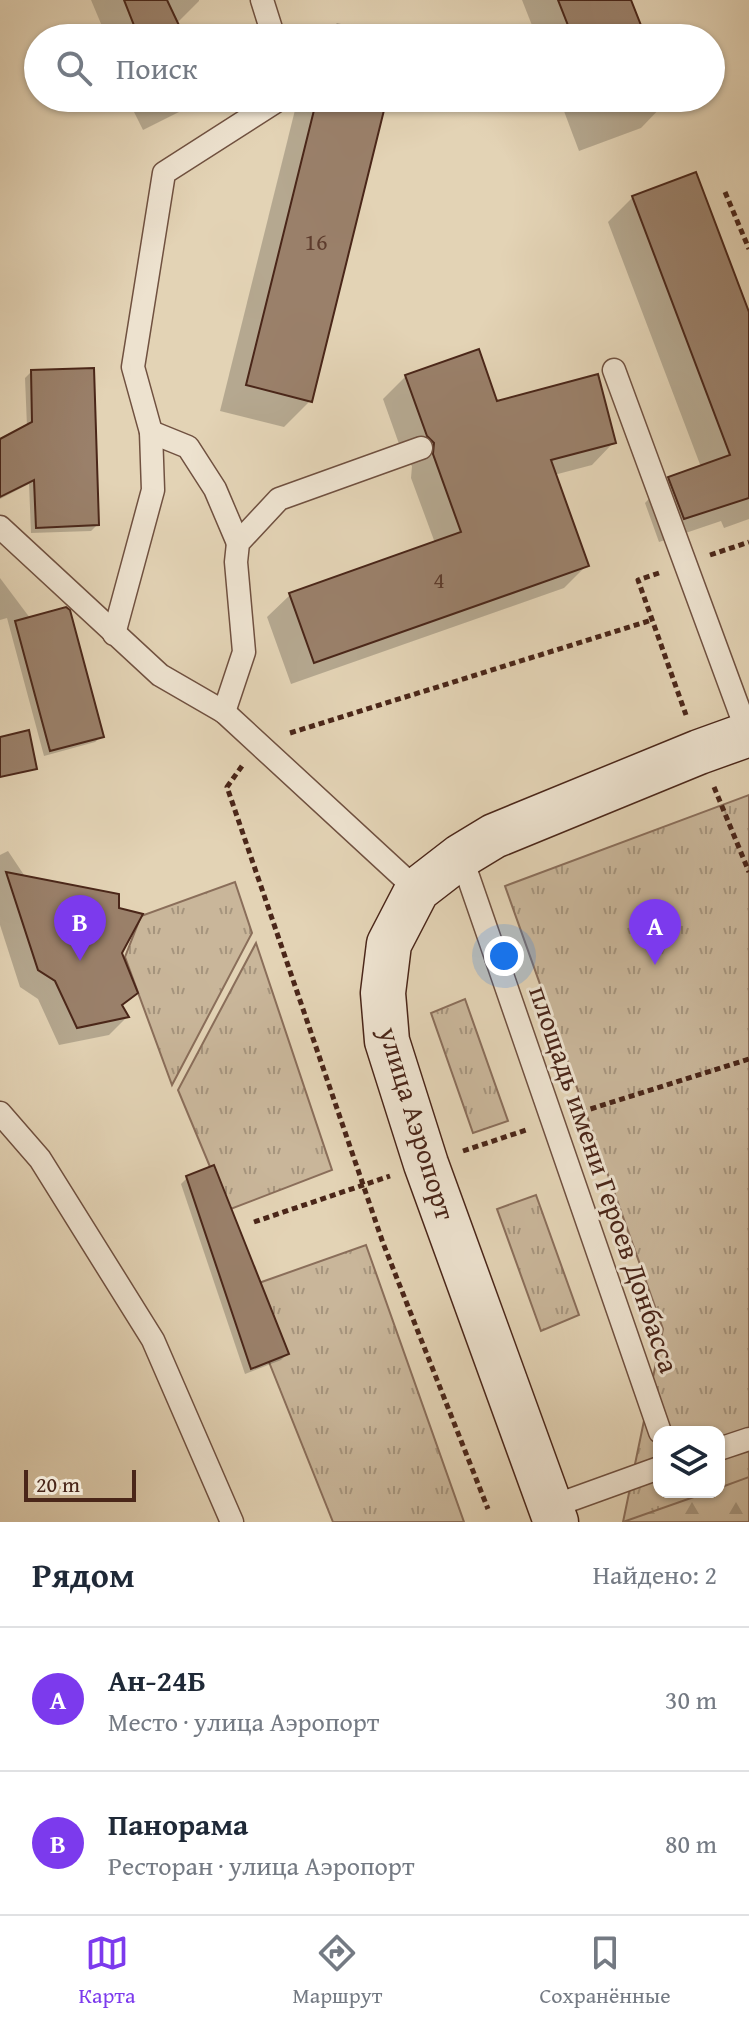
<!DOCTYPE html>
<html lang="ru">
<head>
<meta charset="utf-8">
<style>
	:root { --surface:#fff; --page:#f6f6f7; --text:#1f2937; --muted:#747a83; --line:#e0e1e3; --accent:#7c3aed }
	body { margin:0; font-family:"Gentium Book Plus",serif; background:var(--page); color:var(--text) }
	.controls { position:absolute; right:24px; bottom:24px; display:grid; overflow:hidden; border-radius:16px; box-shadow:0 2px 6px #0004 }
	.controls button { width:72px; height:72px; display:grid; place-items:center; padding:0; border:0; border-bottom:2px solid var(--line); background:var(--surface); color:var(--text); font:40px sans-serif }
	.scale { position:absolute; left:24px; bottom:20px; width:112px; box-sizing:border-box; padding-left:8px; border:4px solid #4a2619; border-top:0; font-size:22px; line-height:28px; white-space:nowrap; color:#4a2619; -webkit-text-stroke:6px #ede2cf; paint-order:stroke }
	.you { position:absolute; left:504px; top:956px; width:28px; height:28px; margin:-20px; border:6px solid #fff; border-radius:50%; background:#1a73e8; box-shadow:0 0 0 12px #1a73e833 }
	.badge { display:grid; place-items:center; width:52px; height:52px; border-radius:50%; background:var(--accent); color:#fff; font-size:26px; font-weight:700 }
	.pin { position:absolute; translate:-50% -66px; filter:drop-shadow(0 2px 4px #0008) }
	.pin::after { content:''; position:absolute; top:42px; width:28px; height:24px; background:inherit; clip-path:polygon(0 0,100% 0,50% 100%) }
	.list { margin:0; padding:0; list-style:none }
	h2 { display:flex; justify-content:space-between; align-items:center; height:104px; margin:0; padding:0 32px; font-size:34px }
	h2 small { font-size:26px; font-weight:400; color:var(--muted) }
	.list li { display:grid; grid-template-columns:52px 1fr auto; gap:24px; align-items:center; box-sizing:border-box; height:144px; padding:0 32px; border-top:2px solid var(--line) }
	.list b { display:block; font-size:30px; white-space:nowrap }
	.list p { margin:0; font-size:26px; white-space:nowrap; color:var(--muted) }
	.list em { font-size:26px; font-style:normal; color:var(--muted) }
	.icon { flex:none; width:44px; height:44px; fill:none; stroke:currentColor; stroke-width:2; stroke-linecap:round; stroke-linejoin:round }
	.map { position:relative; flex:none; width:749px; height:1522px; overflow:hidden }
	.search { position:absolute; background:var(--surface); box-shadow:0 2px 6px #0004; left:24px; right:24px; top:24px; height:88px; display:flex; align-items:center; gap:20px; box-sizing:border-box; padding:0 28px; border-radius:44px; color:var(--muted); font-size:30px }
	.sheet { height:392px; background:var(--surface) }
	nav { display:flex; justify-content:space-around; align-items:center; box-sizing:border-box; height:112px; border-top:2px solid var(--line); background:var(--surface); font-size:22px; color:var(--muted) }
	nav a { display:grid; justify-items:center; gap:4px }
	nav .on { color:var(--accent) }
	.map>svg:first-child { display:block }
	.grass { fill:url(#grass-tufts); stroke:#8a6e5a; stroke-width:2; fill-rule:evenodd }
	.forest { fill:url(#forest-firs); stroke:#8a6e5a; stroke-width:2 }
	.shadow { fill:#0003 }
	.building { fill:#9a806a; stroke:#4a2619; stroke-width:2 }
	.lines { fill:none; stroke-linecap:round; stroke-linejoin:round }
	.lane-casing { stroke:#705140; stroke-width:25 }
	.secondary-casing { stroke:#4a2619; stroke-width:47 }
	.path { stroke:#4a2619; stroke-width:5; stroke-dasharray:6 4; stroke-linecap:butt }
	.lane { stroke:#ede2cf; stroke-width:22 }
	.secondary { stroke:#ede2cf; stroke-width:44 }
	.labels { text-anchor:middle; dominant-baseline:central; stroke-width:6; stroke-linejoin:round; paint-order:stroke }
	.number-label { font-size:24px; fill:#5e3c2d }
	.street-label { font-size:28px; fill:#4a2619; stroke:#ede2cf }
</style>
</head>
<body>
<div class="map">
<svg width="749" height="1522" viewBox="0 0 749 1522">
	<defs>
		<pattern id="grass-tufts" width="24" height="20" patternUnits="userSpaceOnUse" patternTransform="scale(2)"><rect width="24" height="20" fill="#c9b69a"/><path d="M3 7l-1-3M5 7V3M7 7l1-3M15 17l-1-3M17 17v-4M19 17l1-3" fill="none" stroke="#a5947d"/></pattern>
		<pattern id="forest-firs" width="22" height="20" patternUnits="userSpaceOnUse" patternTransform="scale(2)"><rect width="22" height="20" fill="#c9b69a"/><path d="M5 1l3.5 6h-7zM16 11l3.5 6h-7z" fill="#a5947d"/></pattern>
	</defs>
	<rect width="100%" height="100%" fill="#e3d3b5"/>
	<filter id="stains"><feTurbulence type="fractalNoise" baseFrequency=".0025" numOctaves="4"/><feColorMatrix values="0 0 0 0 .2 0 0 0 0 .09 0 0 0 0 .02 0 0 0 .5 -.17"/></filter>
	<radialGradient id="worn" r=".72"><stop offset=".6" stop-color="#630" stop-opacity="0"/><stop offset="1" stop-color="#630" stop-opacity=".3"/></radialGradient>
	<g class="grass">
		<path d="M 749,795 L 749,1522 L 623,1522 L 663,1329 L 505,886 ZM 659,1432 L 719,1432 L 719,1492 L 659,1492 Z"/>
		<path d="M 235,882 L 252,933 L 172,1085 L 125,957 L 141,916 Z"/>
		<path d="M 256,943 L 332,1170 L 228,1210 L 178,1090 Z"/>
		<path d="M 465,999 L 508,1121 L 473,1133 L 431,1013 Z"/>
		<path d="M 536,1195 L 579,1315 L 541,1331 L 497,1209 Z"/>
		<path d="M 366,1245 L 464,1522 L 333,1522 L 269,1362 L 256,1284 Z"/>
	</g>
	<path class="forest" d="M 749,1477 L 749,1522 L 623,1522 L 708,1492 L 719,1492 L 719,1488 Z"/>
	<g class="shadow">
		<path d="M 91,0 L 199,0 L 199,1 L 176,24 L 183,38 L 107,38 Z"/>
		<path d="M 522,0 L 629,0 L 643,38 L 537,38 Z"/>
		<path d="M 337,23 L 397,38 L 322,38 Z"/>
		<path d="M 127,98 L 195,98 L 183,110 L 143,130 Z"/>
		<path d="M 298,98 L 385,98 L 310,401 L 284,427 L 220,411 Z"/>
		<path d="M 559,98 L 666,98 L 667,101 L 641,128 L 579,151 Z"/>
		<path d="M 633,197 L 749,318 L 749,519 L 724,528 L 721,521 L 659,542 L 645,503 L 669,478 L 701,467 L 608,222 Z"/>
		<path d="M 31,372 L 97,525 L 91,531 L 31,533 L 29,484 L 0,499 L 0,441 L 27,427 L 25,378 Z"/>
		<path d="M 406,376 L 614,442 L 592,465 L 554,475 L 587,565 L 564,588 L 291,684 L 267,617 L 290,595 L 435,543 L 411,478 L 412,466 L 404,458 L 383,399 Z"/>
		<path d="M 0,578 L 42,634 L 102,736 L 95,742 L 44,756 L 7,618 L 0,620 Z"/>
		<path d="M 8,851 L 30,884 L 120,953 L 136,992 L 121,1007 L 127,1017 L 109,1035 L 59,1045 L 38,999 L 20,987 L 0,925 L 0,855 Z"/>
		<path d="M 187,1178 L 287,1354 L 281,1360 L 245,1374 L 181,1184 Z"/>
	</g>
	<g class="building">
		<path d="M 124,0 L 167,0 L 185,38 L 139,38 Z"/>
		<path d="M 558,0 L 631,0 L 646,38 L 573,38 Z"/>
		<path d="M 317,98 L 387,98 L 312,402 L 246,385 Z"/>
		<path d="M 696,172 L 749,312 L 749,498 L 684,519 L 668,477 L 730,455 L 632,196 Z"/>
		<path d="M 479,349 L 497,401 L 598,374 L 616,443 L 551,460 L 589,566 L 314,663 L 289,593 L 461,532 L 433,454 L 434,443 L 427,436 L 405,375 Z"/>
		<path d="M 94,368 L 99,525 L 36,528 L 34,480 L 0,497 L 0,439 L 32,422 L 31,370 Z"/>
		<path d="M 66,607 L 70,610 L 104,737 L 50,751 L 15,621 Z"/>
		<path d="M 29,730 L 37,769 L 0,777 L 0,737 Z"/>
		<path d="M 6,872 L 119,894 L 119,908 L 143,914 L 122,953 L 138,993 L 122,1005 L 129,1017 L 77,1028 L 55,981 L 38,970 Z"/>
		<path d="M 214,1165 L 289,1354 L 251,1369 L 186,1176 Z"/>
	</g>
	<g class="lines">
		<defs>
			<g id="lane">
				<path d="M 262,0 L 274,38"/>
				<path d="M 614,370 L 748,734"/>
				<path d="M 151,432 L 188,447 L 215,489 L 238,543"/>
				<path d="M 0,527 L 160,675 L 224,712 L 417,890"/>
				<path d="M 114,634 L 153,490 L 151,432 L 133,367 L 164,173 L 275,102 L 276,98"/>
				<path d="M 224,712 L 244,652 L 236,562 L 238,543 L 279,499 L 421,448"/>
				<path d="M 461,856 L 660,1432"/>
				<path d="M 0,1113 L 40,1159 L 153,1340 L 232,1522"/>
				<path d="M 719,1449 L 749,1439"/>
				<path d="M 551,1507 L 659,1468"/>
			</g>
			<path id="secondary" d="M 556,1522 L 426,1164 L 387,1041 L 383,993 L 389,944 L 417,890 L 461,856 L 494,836 L 699,752 L 749,734"/>
		</defs>
		<use href="#lane" class="lane-casing"/>
		<use href="#secondary" class="secondary-casing"/>
		<g class="path">
			<path d="M 725,192 L 749,249"/>
			<path d="M 710,555 L 749,542"/>
			<path d="M 659,573 L 638,580 L 686,715"/>
			<path d="M 290,733 L 652,620"/>
			<path d="M 242,766 L 227,787 L 383,1243 L 488,1509"/>
			<path d="M 714,787 L 749,872"/>
			<path d="M 581,1112 L 749,1059"/>
			<path d="M 463,1151 L 526,1130"/>
			<path d="M 254,1222 L 390,1176"/>
		</g>
		<use href="#lane" class="lane"/>
		<use href="#secondary" class="secondary"/>
	</g>
	<g class="labels">
		<g class="number-label">
			<text x="316" y="241">16</text>
			<text x="439" y="579">4</text>
		</g>
		<g class="street-label">
			<text transform="translate(418 1123) rotate(73)">улица Аэропорт</text>
			<text transform="translate(605 1179) rotate(71)">площадь имени Героев Донбасса</text>
		</g>
	</g>
	<rect width="100%" height="100%" filter="url(#stains)"/>
	<rect width="100%" height="100%" fill="url(#worn)"/>
</svg>
<div class="controls">
<button><svg class="icon" aria-label="layers" viewBox="0 0 24 24"><path d="M12 4l9 5-9 5-9-5zM3 14l9 5 9-5"/></svg></button>
</div>
<div class="scale">20 m</div>
<div class="you"></div>
<div class="pin badge" style="left:655px;top:965px">A</div>
<div class="pin badge" style="left:80px;top:961px">B</div>
<div class="search"><svg class="icon" aria-label="search" viewBox="0 0 24 24"><circle cx="10" cy="10" r="6"/><path d="M15 15l6 6"/></svg>Поиск</div>
</div>
<section class="sheet">
<h2>Рядом<small>Найдено: 2</small></h2>
<ul class="list">
<li><span class="badge">A</span><div><b>Ан-24Б</b><p>Место · улица Аэропорт</p></div><em>30 m</em></li>
<li><span class="badge">B</span><div><b>Панорама</b><p>Ресторан · улица Аэропорт</p></div><em>80 m</em></li>
</ul>
</section>
<nav>
<a class="on"><svg class="icon" aria-label="map" viewBox="0 0 24 24"><path d="M3 6l6-2 6 2 6-2v14l-6 2-6-2-6 2zM9 4v14M15 6v14"/></svg>Карта</a>
<a><svg class="icon" aria-label="directions" viewBox="0 0 24 24"><path d="M12 3l9 9-9 9-9-9zM9 14v-3h6M13 9l2 2-2 2"/></svg>Маршрут</a>
<a><svg class="icon" aria-label="saved" viewBox="0 0 24 24"><path d="M7 4h10v16l-5-4-5 4z"/></svg>Сохранённые</a>
</nav>
</body>
</html>
